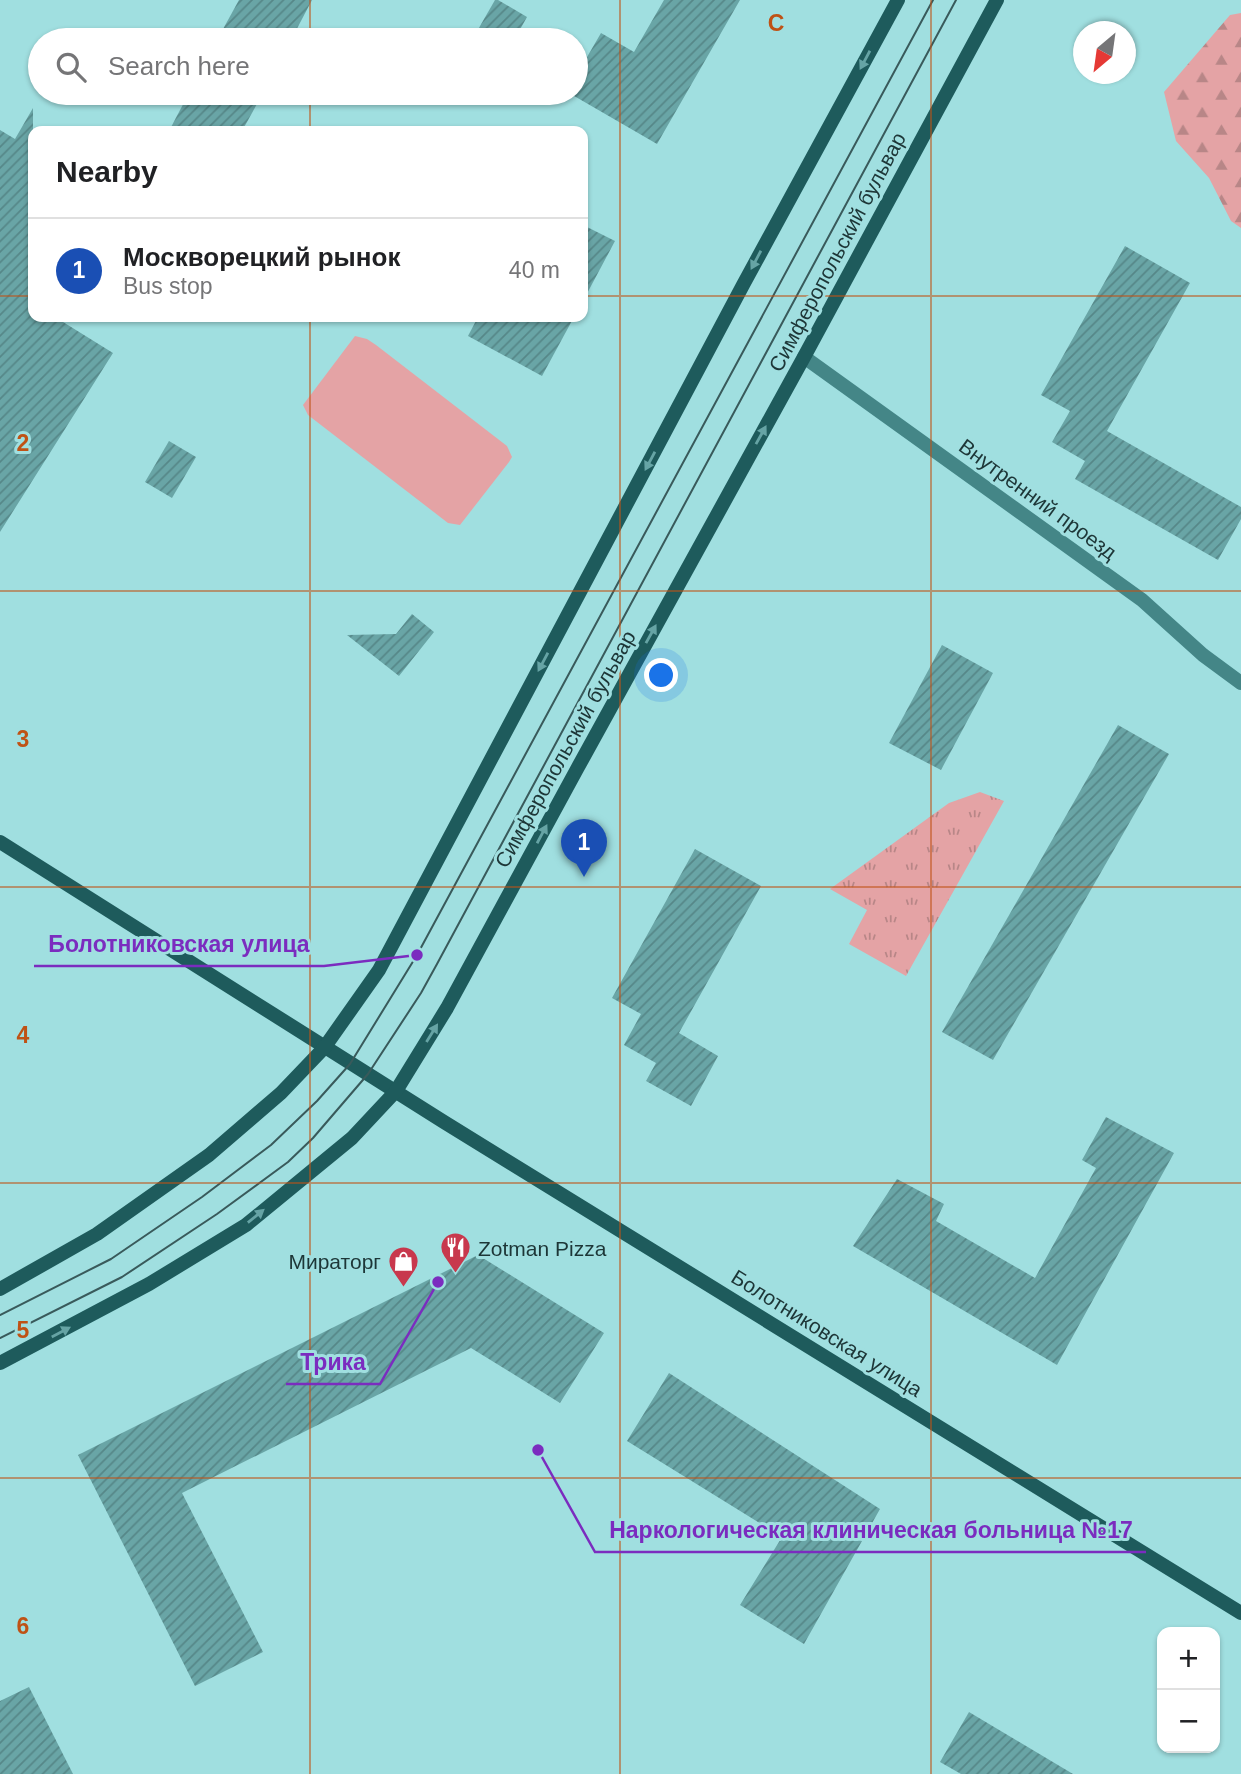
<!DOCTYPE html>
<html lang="en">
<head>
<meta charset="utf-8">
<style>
	:root { --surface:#fff; --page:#f2f2f2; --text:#202124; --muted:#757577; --line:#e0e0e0; --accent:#c8384d }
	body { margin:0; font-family:Arial,sans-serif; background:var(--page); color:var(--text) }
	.controls { position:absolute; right:21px; bottom:21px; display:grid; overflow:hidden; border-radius:14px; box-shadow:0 2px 5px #0004 }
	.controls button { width:63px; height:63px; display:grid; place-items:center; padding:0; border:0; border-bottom:2px solid var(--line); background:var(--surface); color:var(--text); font:35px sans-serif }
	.compass { position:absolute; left:1073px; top:21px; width:63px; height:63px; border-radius:50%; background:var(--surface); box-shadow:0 2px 5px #0004; rotate:209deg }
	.you { position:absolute; left:662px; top:676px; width:24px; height:24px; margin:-18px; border:5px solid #fff; border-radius:50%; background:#1a73e8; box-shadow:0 0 0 10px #1a73e833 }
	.badge { display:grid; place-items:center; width:46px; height:46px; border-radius:50%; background:var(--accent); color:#fff; font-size:23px; font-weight:700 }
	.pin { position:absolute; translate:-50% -58px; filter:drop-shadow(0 2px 4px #0008) }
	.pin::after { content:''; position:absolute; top:37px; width:24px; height:21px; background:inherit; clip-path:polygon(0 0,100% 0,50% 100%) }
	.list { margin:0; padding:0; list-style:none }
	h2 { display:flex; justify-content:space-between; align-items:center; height:91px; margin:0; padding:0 28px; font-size:30px }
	h2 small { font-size:23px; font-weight:400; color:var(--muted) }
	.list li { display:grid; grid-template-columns:46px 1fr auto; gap:21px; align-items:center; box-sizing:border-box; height:105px; padding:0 28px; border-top:2px solid var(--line) }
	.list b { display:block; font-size:26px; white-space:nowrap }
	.list p { margin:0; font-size:23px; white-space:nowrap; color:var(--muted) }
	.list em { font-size:23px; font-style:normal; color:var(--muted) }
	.icon { flex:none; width:38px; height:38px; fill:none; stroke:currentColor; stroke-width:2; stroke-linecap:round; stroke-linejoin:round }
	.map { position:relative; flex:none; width:1241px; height:1774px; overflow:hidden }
	.search { position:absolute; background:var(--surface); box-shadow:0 2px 5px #0004; left:28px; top:28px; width:560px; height:77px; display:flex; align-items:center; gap:18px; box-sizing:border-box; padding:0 24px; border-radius:38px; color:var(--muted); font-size:26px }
	.panel { position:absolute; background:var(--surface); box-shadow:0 2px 5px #0004; left:28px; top:126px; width:560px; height:196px; border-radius:14px }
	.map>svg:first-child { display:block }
	.grass { fill:#e4a3a5 }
	.forest { fill:url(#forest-firs) }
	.park { fill:url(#park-tufts) }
	.building { fill:url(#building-hatch) }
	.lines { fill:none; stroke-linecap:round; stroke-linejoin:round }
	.street { stroke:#448687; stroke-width:14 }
	.secondary { stroke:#1e5b5c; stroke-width:14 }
	.tram { stroke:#395a5b; stroke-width:2 }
	.oneway { fill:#66a4a5 }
	.grid { fill:none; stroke:#bf5215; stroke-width:2; stroke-opacity:0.55 }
	.labels { text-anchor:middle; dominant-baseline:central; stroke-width:6; stroke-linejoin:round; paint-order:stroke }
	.street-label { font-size:21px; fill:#1d3637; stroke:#a0dfe0 }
	.poi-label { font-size:21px; fill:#1d3637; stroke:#a0dfe0; text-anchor:start }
	.grid-label { font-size:23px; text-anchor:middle; font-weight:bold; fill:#bf5215; stroke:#a0dfe0; stroke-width:6; stroke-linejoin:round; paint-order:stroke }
	.leader { fill:none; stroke:#7b2cbf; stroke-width:2.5 }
	.callout-dot { fill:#7b2cbf; stroke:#a0dfe0; stroke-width:2.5 }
	.callout-label { font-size:23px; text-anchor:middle; font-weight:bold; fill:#7b2cbf; stroke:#a0dfe0; stroke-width:6; stroke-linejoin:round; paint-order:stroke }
</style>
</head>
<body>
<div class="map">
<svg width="1241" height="1774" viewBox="0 0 1241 1774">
	<defs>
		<pattern id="forest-firs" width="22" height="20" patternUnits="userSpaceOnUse" patternTransform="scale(1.75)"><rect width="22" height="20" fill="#e4a3a5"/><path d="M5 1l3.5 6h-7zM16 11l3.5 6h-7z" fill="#b88687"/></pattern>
		<pattern id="park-tufts" width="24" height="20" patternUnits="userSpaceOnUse" patternTransform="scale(1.75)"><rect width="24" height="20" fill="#e4a3a5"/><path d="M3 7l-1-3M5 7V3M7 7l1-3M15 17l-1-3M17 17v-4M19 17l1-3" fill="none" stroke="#b88687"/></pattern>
		<pattern id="building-hatch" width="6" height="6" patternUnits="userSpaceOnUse" patternTransform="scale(1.75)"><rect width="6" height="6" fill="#69a5a6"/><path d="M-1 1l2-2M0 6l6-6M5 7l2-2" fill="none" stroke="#568788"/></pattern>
	</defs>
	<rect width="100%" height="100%" fill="#a0dfe0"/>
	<path class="grass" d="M 355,336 L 367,339 L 376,345 L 507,446 L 512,457 L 509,462 L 460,525 L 448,523 L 308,415 L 303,405 Z"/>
	<path class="forest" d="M 1241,13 L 1241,228 L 1231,221 L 1209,178 L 1176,141 L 1164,92 L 1230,15 Z"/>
	<path class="park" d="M 980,792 L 1004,801 L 906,976 L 849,944 L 867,910 L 830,889 L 949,803 Z"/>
	<g class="building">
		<path d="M 239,0 L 312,0 L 291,40 L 217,40 Z"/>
		<path d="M 495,0 L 498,0 L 527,17 L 514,40 L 472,40 Z"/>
		<path d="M 664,0 L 740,0 L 657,144 L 569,93 L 576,93 L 576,76 L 601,33 L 634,52 Z"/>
		<path d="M 189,93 L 263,93 L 242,131 L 169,131 Z"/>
		<path d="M 33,108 L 33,317 L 55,317 L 113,353 L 0,532 L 0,130 L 15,139 Z"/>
		<path d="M 583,225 L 615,241 L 583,301 Z"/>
		<path d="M 1125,246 L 1190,283 L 1107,431 L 1241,507 L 1241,519 L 1218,560 L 1075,479 L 1085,461 L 1052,442 L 1070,411 L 1041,395 Z"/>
		<path d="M 478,317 L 574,317 L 542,376 L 468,336 Z"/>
		<path d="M 169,441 L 196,457 L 172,498 L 145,482 Z"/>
		<path d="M 412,614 L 434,632 L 399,676 L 347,635 L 396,634 Z"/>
		<path d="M 942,645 L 993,673 L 941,770 L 889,743 Z"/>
		<path d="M 1118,725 L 1169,754 L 993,1060 L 942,1032 Z"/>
		<path d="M 695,849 L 761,886 L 679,1033 L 718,1056 L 691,1106 L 646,1081 L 656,1063 L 624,1045 L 641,1014 L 612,998 Z"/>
		<path d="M 1106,1117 L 1174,1153 L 1057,1365 L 853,1246 L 897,1179 L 944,1204 L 936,1221 L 1035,1278 L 1096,1168 L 1082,1160 Z"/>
		<path d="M 478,1255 L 604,1333 L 560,1403 L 471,1348 L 182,1493 L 263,1652 L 195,1686 L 78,1455 Z"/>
		<path d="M 669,1373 L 880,1509 L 804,1644 L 740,1605 L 782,1537 L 627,1441 Z"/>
		<path d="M 29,1687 L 73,1774 L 0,1774 L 0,1701 Z"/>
		<path d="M 969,1712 L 1073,1774 L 961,1774 L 940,1762 Z"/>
	</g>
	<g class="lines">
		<path class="street" d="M 804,357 L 1142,600 L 1203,655 L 1241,683"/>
		<g class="secondary">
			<path d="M 0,842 L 444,1122 L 1241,1613"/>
			<path d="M 0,1289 L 97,1234 L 209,1155 L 281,1093 L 324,1048 L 379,970 L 743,285 L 898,0"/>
			<path d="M 0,1363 L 149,1284 L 246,1225 L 352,1138 L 396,1091 L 447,1008 L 577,769 L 804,357 L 997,0"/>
		</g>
		<g class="tram">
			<path d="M 0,1315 L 111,1259 L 202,1197 L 271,1145 L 317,1101 L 350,1064 L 417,955 L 933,0"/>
			<path d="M 0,1338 L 122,1277 L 217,1214 L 288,1162 L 313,1138 L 368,1074 L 421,993 L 437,964 L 956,0"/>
		</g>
	</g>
	<defs><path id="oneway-solid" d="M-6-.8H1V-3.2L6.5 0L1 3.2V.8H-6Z" transform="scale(1.75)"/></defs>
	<g class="oneway">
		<use href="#oneway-solid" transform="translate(865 60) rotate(118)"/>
		<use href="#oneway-solid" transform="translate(756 260) rotate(118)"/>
		<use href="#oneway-solid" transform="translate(761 435) rotate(-61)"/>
		<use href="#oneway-solid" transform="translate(650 461) rotate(118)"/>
		<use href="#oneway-solid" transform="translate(651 634) rotate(-61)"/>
		<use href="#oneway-solid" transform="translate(543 662) rotate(118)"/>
		<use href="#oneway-solid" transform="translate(542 834) rotate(-62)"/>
		<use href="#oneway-solid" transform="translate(432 1033) rotate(-58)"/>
		<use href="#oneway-solid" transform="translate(256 1216) rotate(-39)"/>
		<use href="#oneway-solid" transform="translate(61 1332) rotate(-28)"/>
	</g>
	<path class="grid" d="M 310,0 L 310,40M 620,0 L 620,1774M 931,0 L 931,1774M 310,93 L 310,131M 0,296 L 33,296M 583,296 L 1241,296M 310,317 L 310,1774M 0,591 L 1241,591M 0,887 L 1241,887M 0,1183 L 1241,1183M 0,1478 L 1241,1478"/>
	<defs>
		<symbol id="restaurant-pin" viewBox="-11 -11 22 30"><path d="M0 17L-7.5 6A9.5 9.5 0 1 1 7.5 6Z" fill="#c8384d" stroke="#a0dfe0"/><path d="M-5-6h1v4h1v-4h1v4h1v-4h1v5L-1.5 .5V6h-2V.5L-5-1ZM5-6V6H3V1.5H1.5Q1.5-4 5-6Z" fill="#fff"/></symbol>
		<symbol id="shop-pin" viewBox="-11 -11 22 30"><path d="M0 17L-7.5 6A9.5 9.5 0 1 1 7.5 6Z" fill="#c8384d" stroke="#a0dfe0"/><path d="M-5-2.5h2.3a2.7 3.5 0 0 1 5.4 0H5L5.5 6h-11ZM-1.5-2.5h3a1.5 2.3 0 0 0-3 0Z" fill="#fff"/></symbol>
	</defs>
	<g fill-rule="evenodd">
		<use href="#restaurant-pin" x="438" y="1230" width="35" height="47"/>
		<use href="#shop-pin" x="386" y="1244" width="35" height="47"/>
	</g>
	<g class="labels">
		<g class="street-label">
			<text transform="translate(837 252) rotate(-62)">Симферопольский бульвар</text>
			<text transform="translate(1038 499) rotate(36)">Внутренний проезд</text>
			<text transform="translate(565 749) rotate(-61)">Симферопольский бульвар</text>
			<text transform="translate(827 1333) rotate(32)">Болотниковская улица</text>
		</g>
		<g class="poi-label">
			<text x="478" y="1248">Zotman Pizza</text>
			<text x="381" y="1261" text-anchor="end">Мираторг</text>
		</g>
	</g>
	<g class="grid-label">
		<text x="776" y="31">C</text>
		<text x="23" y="451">2</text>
		<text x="23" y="747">3</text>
		<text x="23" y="1043">4</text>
		<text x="23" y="1338">5</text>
		<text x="23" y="1634">6</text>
	</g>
	<path class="leader" d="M417 955L324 966H34M438 1282L380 1384H286M538 1450L595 1552H1146"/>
	<g class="callout-dot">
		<circle cx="417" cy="955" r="7"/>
		<circle cx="438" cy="1282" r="7"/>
		<circle cx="538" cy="1450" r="7"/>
	</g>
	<g class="callout-label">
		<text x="179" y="952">Болотниковская улица</text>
		<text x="333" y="1370">Трика</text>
		<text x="871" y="1538">Наркологическая клиническая больница №17</text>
	</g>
</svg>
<div class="controls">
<button>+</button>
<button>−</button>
</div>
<svg class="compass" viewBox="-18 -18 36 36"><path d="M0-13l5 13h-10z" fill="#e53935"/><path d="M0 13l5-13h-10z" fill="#757577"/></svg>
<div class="you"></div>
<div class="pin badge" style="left:584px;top:877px;background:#1a4fb4">1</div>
<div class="search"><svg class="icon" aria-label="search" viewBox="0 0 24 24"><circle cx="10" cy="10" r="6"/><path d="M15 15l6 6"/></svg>Search here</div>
<section class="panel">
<h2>Nearby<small></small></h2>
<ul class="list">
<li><span class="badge" style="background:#1a4fb4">1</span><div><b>Москворецкий рынок</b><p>Bus stop</p></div><em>40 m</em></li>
</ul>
</section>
</div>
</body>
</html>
